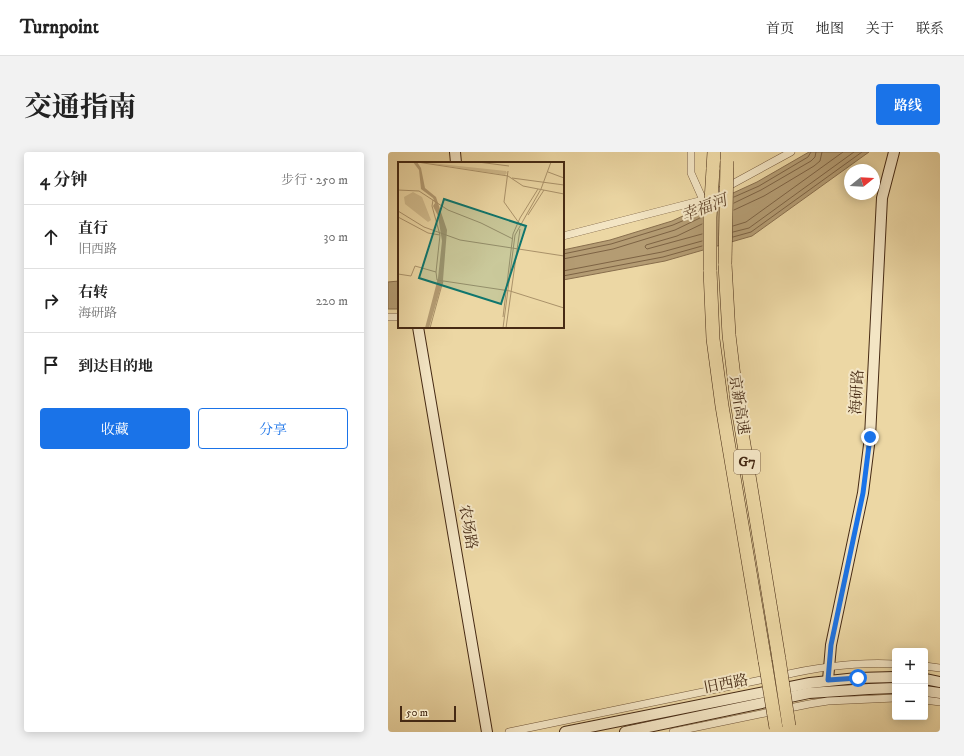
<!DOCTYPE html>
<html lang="zh">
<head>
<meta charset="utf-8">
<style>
	:root { --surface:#fff; --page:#f2f2f2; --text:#222; --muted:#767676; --line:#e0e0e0; --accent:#1a73e8 }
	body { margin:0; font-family:"IM FELL DW Pica","Noto Serif SC",serif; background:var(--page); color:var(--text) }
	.controls { position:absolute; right:12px; bottom:12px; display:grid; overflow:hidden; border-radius:4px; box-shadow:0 2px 10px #0003 }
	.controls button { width:36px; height:36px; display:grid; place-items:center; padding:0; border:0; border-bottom:1px solid var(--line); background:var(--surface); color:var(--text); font:20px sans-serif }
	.compass { position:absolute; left:456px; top:12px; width:36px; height:36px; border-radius:50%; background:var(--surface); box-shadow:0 2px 10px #0003; rotate:72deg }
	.scale { position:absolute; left:12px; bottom:10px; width:56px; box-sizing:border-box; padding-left:4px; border:2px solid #462a14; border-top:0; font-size:11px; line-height:14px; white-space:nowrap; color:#462a14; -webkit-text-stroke:3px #f3e5c4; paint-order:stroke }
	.stop { position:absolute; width:12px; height:12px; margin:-9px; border:3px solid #1a73e8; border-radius:50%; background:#fff }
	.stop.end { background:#1a73e8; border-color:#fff; box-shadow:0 1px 4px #0008 }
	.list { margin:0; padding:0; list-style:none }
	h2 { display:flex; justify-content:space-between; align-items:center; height:52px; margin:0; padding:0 16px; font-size:17px }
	h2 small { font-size:13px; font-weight:400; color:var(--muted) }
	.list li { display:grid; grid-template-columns:26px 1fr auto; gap:12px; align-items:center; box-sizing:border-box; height:64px; padding:0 16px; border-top:1px solid var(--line) }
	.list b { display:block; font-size:15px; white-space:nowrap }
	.list p { margin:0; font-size:13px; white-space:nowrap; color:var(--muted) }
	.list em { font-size:13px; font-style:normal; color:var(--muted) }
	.actions { display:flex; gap:8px; padding:12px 16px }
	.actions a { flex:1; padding:9px 0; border:1px solid var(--accent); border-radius:4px; text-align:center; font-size:14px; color:var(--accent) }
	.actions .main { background:var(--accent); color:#fff }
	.icon { flex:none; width:22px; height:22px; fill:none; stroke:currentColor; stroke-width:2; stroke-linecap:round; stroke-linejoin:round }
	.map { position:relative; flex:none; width:552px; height:580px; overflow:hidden; border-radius:4px }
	header { display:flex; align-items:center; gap:24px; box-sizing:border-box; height:56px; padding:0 20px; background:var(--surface); border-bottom:1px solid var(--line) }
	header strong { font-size:19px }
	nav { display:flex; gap:22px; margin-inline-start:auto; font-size:14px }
	.intro { display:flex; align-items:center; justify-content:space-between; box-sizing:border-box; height:96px; padding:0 24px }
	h1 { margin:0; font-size:28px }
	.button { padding:10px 18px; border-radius:4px; background:var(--accent); color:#fff; font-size:14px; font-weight:700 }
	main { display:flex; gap:24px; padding:0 24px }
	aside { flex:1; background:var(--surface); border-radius:4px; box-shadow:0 2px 10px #0003 }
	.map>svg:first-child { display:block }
	.water { fill:#b49c73; stroke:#886e4d }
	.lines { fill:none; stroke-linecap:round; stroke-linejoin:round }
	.shore { stroke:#7d6344; stroke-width:1 }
	.street-casing { stroke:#705538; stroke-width:8 }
	.secondary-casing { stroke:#462a14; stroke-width:12 }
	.highway-casing { stroke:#462a14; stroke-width:14 }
	.street { stroke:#f3e5c4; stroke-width:7 }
	.secondary { stroke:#f3e5c4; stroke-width:10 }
	.highway { stroke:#ecd7a4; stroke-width:13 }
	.highway-bridge-casing { stroke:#462a14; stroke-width:14; stroke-linecap:butt }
	.highway-bridge { stroke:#ecd7a4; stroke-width:13 }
	.route { stroke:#1a73e8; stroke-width:5 }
	.labels { text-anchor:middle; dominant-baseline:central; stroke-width:4; stroke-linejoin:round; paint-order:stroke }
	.shield { fill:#f3e5c4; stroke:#7a6249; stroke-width:1 }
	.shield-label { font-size:14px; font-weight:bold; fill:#462a14 }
	.street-label { font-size:15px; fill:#462a14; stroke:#f3e5c4 }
	.water-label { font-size:16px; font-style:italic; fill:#62462c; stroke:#f3e5c4 }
	.inset-road { fill:none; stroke:#aa926a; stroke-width:1 }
	.view { fill:#0f766e; fill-opacity:0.15; stroke:#0f766e; stroke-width:2 }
	.inset-edge { fill:none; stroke:#462a14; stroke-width:2 }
</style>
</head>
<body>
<header>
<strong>Turnpoint</strong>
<nav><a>首页</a><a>地图</a><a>关于</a><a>联系</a></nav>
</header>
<div class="intro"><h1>交通指南</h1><a class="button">路线</a></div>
<main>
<aside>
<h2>4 分钟<small>步行 · 250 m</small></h2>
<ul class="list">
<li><svg class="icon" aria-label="ahead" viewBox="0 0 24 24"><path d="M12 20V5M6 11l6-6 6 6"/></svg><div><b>直行</b><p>旧西路</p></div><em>30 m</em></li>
<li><svg class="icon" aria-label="right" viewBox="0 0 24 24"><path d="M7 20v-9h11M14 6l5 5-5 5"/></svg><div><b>右转</b><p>海研路</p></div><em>220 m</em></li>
<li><svg class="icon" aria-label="arrive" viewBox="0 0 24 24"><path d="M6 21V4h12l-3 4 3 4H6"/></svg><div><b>到达目的地</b></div></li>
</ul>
<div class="actions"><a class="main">收藏</a><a>分享</a></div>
</aside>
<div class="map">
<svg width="552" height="580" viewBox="0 0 552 580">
	<rect width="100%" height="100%" fill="#ecd7a4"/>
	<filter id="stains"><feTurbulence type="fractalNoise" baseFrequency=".005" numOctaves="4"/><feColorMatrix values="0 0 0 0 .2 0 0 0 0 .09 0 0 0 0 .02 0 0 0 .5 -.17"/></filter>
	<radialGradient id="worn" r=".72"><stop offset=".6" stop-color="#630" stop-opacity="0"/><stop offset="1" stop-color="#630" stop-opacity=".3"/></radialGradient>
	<g class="water">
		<path d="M 421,0 L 481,0 L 364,84 L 277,109 L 175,128 L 175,98 L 222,88 L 284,69 L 369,30 Z"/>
		<path d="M 11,129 L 11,157 L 0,157 L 0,130 Z"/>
	</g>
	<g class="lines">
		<g class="shore">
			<path d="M 346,45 L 371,34 L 420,5 L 423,0"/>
			<path d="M 346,51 L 373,38 L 423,9 L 427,5 L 428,0"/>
			<path d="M 346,58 L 376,44 L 426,14 L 432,9 L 434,0"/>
			<path d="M 314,72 L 289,84 L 258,93 L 257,95 L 259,97 L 314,82"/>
			<path d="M 345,74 L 358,70 L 455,0"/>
			<path d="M 345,80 L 361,76 L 466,0"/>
			<path d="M 345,85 L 363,80 L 474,0"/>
			<path d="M 175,102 L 223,92 L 285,73 L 315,60"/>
			<path d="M 175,107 L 225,97 L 287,78 L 314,65"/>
			<path d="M 175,119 L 274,100 L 314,89"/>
			<path d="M 175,124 L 275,105 L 314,94"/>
		</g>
		<defs>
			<g id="street">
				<path d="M 303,0 L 303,21 L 315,48"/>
				<path d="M 175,84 L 315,48 L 403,0"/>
				<path d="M 0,165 L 11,165"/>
				<path d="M 537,514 L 552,516"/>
				<path d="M 392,524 C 430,515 469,510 507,512"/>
				<path d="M 537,548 L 552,550"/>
				<path d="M 121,580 L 382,526"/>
				<path d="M 285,580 L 421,552 L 440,549 L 507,546"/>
			</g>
			<g id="secondary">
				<path d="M 67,0 L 68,11"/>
				<path d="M 30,175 L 99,580"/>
				<path d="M 537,527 L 552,530"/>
				<path d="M 440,528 L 443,493 L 475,341 L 482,285 L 494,46 L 506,0"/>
				<path d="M 537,539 L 552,541"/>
				<path d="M 177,580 L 422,531 L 469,526 L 507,525"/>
				<path d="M 237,580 L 421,541 L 481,537 L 507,536"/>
			</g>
			<g id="highway">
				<path d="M 325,17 L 326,0"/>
				<path d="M 337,112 L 341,183 L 349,250 L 391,507"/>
				<path d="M 322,118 L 325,187 L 334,254 L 377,509"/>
			</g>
		</defs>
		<use href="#street" class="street-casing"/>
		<use href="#secondary" class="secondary-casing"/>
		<use href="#highway" class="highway-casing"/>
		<use href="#street" class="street"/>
		<use href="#secondary" class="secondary"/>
		<use href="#highway" class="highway"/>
		<defs>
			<g id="highway-bridge">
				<path d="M 337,112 L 339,9"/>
				<path d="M 322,118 L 322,65 L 325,17"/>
				<path d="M 391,507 L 401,574"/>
				<path d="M 377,509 L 388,576"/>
			</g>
		</defs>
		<use href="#highway-bridge" class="highway-bridge-casing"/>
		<use href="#highway-bridge" class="highway-bridge"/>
	</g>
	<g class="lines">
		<path class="route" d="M 470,526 L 440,528 L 443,493 L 475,341 L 482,285"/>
	</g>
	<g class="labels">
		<rect class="shield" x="346" y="298" width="26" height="24" rx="3"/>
		<g class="shield-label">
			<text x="359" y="310">G7</text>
		</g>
		<g class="street-label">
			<text transform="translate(469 240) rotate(-87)">海研路</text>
			<text transform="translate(351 253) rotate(81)">京新高速</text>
			<text transform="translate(80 375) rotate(80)">农场路</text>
			<text transform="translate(338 532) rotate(-11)">旧西路</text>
		</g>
		<g class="water-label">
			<text transform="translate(316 56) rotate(-21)">幸福河</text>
		</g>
	</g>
	<g transform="translate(10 10)">
		<rect width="166" height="166" fill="#ecd7a4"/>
		<path d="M 23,0 L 108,9 L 109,11 L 107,13 ZM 15,30 L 24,35 L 33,58 L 30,60 L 7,42 L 6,35 Z" fill="#d0ba8c"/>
		<path d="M 15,0 L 19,0 L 23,6 L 27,26 L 38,35 L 49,68 L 45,118 L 31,166 L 27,166 L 40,116 L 44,79 L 40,54 L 35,44 L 37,41 L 35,36 L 23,27 L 21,8 Z" fill="#b49c73"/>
		<path class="inset-road" d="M 19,0 L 110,14 L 125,24 L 166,32M 80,0 L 111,4M 110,9 L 106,40 L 121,61M 150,10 L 166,16M 114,16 L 166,23M 143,27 L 153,0M 0,28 L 21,29 L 50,48 L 83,61 L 115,77M 35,38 L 34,44 L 42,73 L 38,110M 0,49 L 26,65 L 62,78 L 166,94M 130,53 L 146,28M 0,55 L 30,71 L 42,73M 0,112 L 13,114 L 17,104 L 38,110 L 39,118 L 112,129 L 166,146M 105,155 L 115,72 L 122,56 L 140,27M 32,166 L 45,119M 105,166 L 117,73 L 143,27M 108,166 L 122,67"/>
		<path class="view" d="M 46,37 L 128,64 L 103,142 L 21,116 Z"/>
		<rect width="166" height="166" class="inset-edge"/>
	</g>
	<rect width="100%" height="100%" filter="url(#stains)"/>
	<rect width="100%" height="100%" fill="url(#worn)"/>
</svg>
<div class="controls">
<button>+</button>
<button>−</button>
</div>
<svg class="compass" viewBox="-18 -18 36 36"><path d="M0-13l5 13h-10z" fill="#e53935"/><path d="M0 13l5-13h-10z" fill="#767676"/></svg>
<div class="scale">50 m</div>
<div class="stop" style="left:470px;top:526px"></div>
<div class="stop end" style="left:482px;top:285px"></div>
</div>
</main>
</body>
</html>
